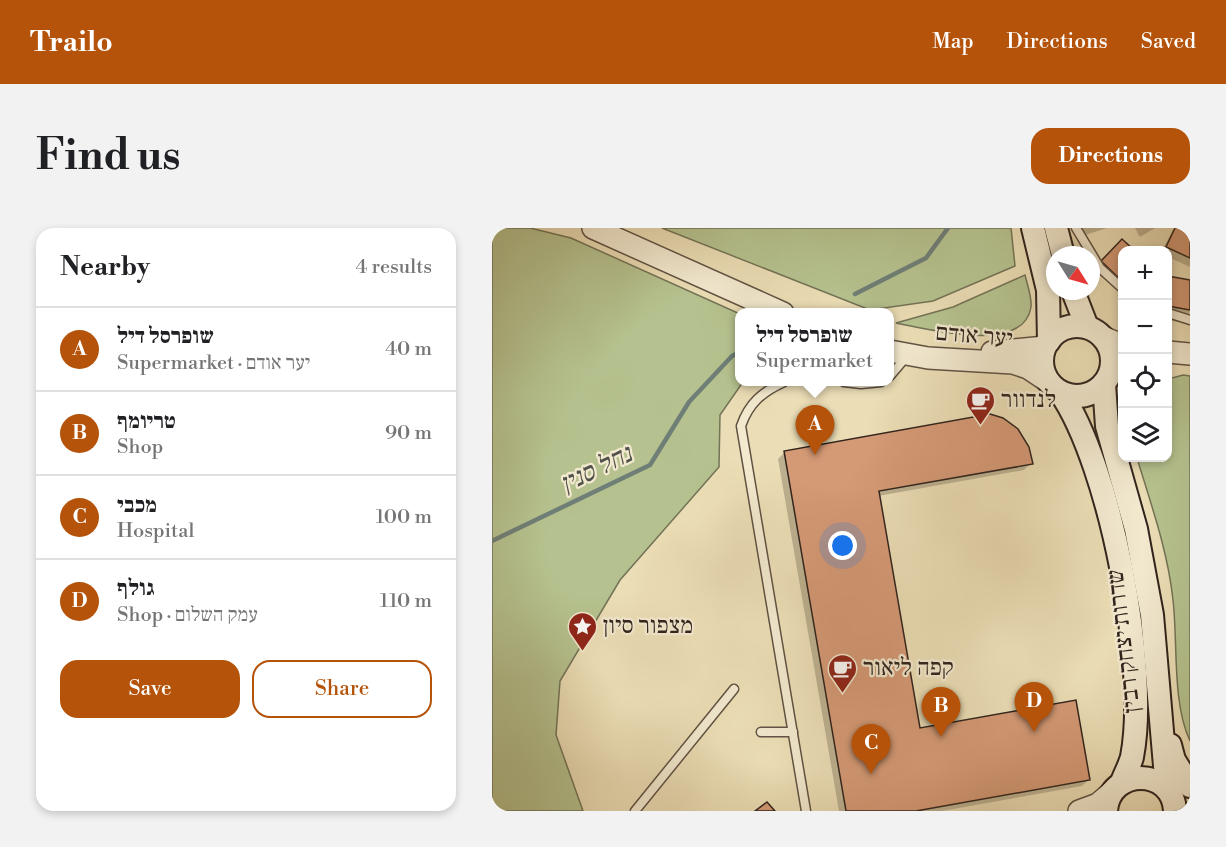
<!DOCTYPE html>
<html lang="en">
<head>
<meta charset="utf-8">
<style>
	:root { --surface:#fff; --page:#f2f2f2; --text:#202124; --muted:#757577; --line:#e0e0e0; --accent:#b45309 }
	body { margin:0; font-family:"Libre Bodoni","Frank Ruhl Libre",serif; background:var(--page); color:var(--text) }
	.controls { position:absolute; right:18px; top:18px; display:grid; overflow:hidden; border-radius:12px; box-shadow:0 3px 9px #0003 }
	.controls button { width:54px; height:54px; display:grid; place-items:center; padding:0; border:0; border-bottom:2px solid var(--line); background:var(--surface); color:var(--text); font:30px sans-serif }
	.compass { position:absolute; left:554px; top:18px; width:54px; height:54px; border-radius:50%; background:var(--surface); box-shadow:0 3px 9px #0003; rotate:127deg }
	.you { position:absolute; left:351px; top:318px; width:21px; height:21px; margin:-15px; border:4px solid #fff; border-radius:50%; background:#1a73e8; box-shadow:0 0 0 9px #1a73e833 }
	.badge { display:grid; place-items:center; width:39px; height:39px; border-radius:50%; background:var(--accent); color:#fff; font-size:20px; font-weight:700 }
	.pin { position:absolute; translate:-50% -50px; filter:drop-shadow(0 2px 3px #0008) }
	.pin::after { content:''; position:absolute; top:32px; width:21px; height:18px; background:inherit; clip-path:polygon(0 0,100% 0,50% 100%) }
	.popup { position:absolute; left:243px; top:80px; width:159px; height:78px; box-sizing:border-box; display:grid; place-content:center; border-radius:12px; background:var(--surface); filter:drop-shadow(0 2px 4px #0005); font-size:20px; white-space:nowrap; color:var(--muted) }
	.popup b { font-size:22px; color:var(--text) }
	.popup::after { content:''; position:absolute; left:50%; top:100%; margin-left:-12px; border:12px solid transparent; border-top-color:var(--surface) }
	.list { margin:0; padding:0; list-style:none }
	h2 { display:flex; justify-content:space-between; align-items:center; height:78px; margin:0; padding:0 24px; font-size:26px }
	h2 small { font-size:20px; font-weight:400; color:var(--muted) }
	.list li { display:grid; grid-template-columns:39px 1fr auto; gap:18px; align-items:center; box-sizing:border-box; height:84px; padding:0 24px; border-top:2px solid var(--line) }
	.list b { display:block; font-size:22px; white-space:nowrap }
	.list p { margin:0; font-size:20px; white-space:nowrap; color:var(--muted) }
	.list em { font-size:20px; font-style:normal; color:var(--muted) }
	.actions { display:flex; gap:12px; padding:18px 24px }
	.actions a { flex:1; padding:14px 0; border:2px solid var(--accent); border-radius:18px; text-align:center; font-size:21px; color:var(--accent) }
	.actions .main { background:var(--accent); color:#fff }
	.icon { flex:none; width:33px; height:33px; fill:none; stroke:currentColor; stroke-width:2; stroke-linecap:round; stroke-linejoin:round }
	.map { position:relative; flex:none; width:698px; height:583px; overflow:hidden; border-radius:18px }
	header { display:flex; align-items:center; gap:36px; box-sizing:border-box; height:84px; padding:0 30px; background:var(--accent); color:#fff }
	header strong { font-size:28px }
	nav { display:flex; gap:33px; margin-inline-start:auto; font-size:21px }
	.intro { display:flex; align-items:center; justify-content:space-between; box-sizing:border-box; height:144px; padding:0 36px }
	h1 { margin:0; font-size:42px }
	.button { padding:15px 27px; border-radius:18px; background:var(--accent); color:#fff; font-size:21px; font-weight:700 }
	main { display:flex; gap:36px; padding:0 36px }
	aside { flex:1; background:var(--surface); border-radius:18px; box-shadow:0 3px 9px #0003 }
	.map>svg:first-child { display:block }
	.green { fill:#b5c28f; stroke:#737356; stroke-width:1.5 }
	.shadow { fill:#0003 }
	.lines { fill:none; stroke-linecap:round; stroke-linejoin:round }
	.stream { stroke:#6f7f77; stroke-width:4.5 }
	.building { fill:#d49975; stroke:#31241d; stroke-width:1.5 }
	.service-casing { stroke:#605243; stroke-width:11 }
	.tertiary-casing { stroke:#605243; stroke-width:24 }
	.secondary-casing { stroke:#31241d; stroke-width:26 }
	.service { stroke:#f2e9cf; stroke-width:8 }
	.tertiary { stroke:#f2e9cf; stroke-width:21 }
	.secondary { stroke:#f2e9cf; stroke-width:22 }
	.labels { text-anchor:middle; dominant-baseline:central; stroke-width:4.5; stroke-linejoin:round; paint-order:stroke }
	.street-label { font-size:24px; fill:#31241d; stroke:#f2e9cf }
	.poi-label { font-size:24px; fill:#31241d; stroke:#f2e9cf; text-anchor:start }
	.water-label { font-size:26px; font-style:italic; fill:#50514a; stroke:#f2e9cf }
</style>
</head>
<body>
<header>
<strong>Trailo</strong>
<nav><a>Map</a><a>Directions</a><a>Saved</a></nav>
</header>
<div class="intro"><h1>Find us</h1><a class="button">Directions</a></div>
<main>
<aside>
<h2>Nearby<small>4 results</small></h2>
<ul class="list">
<li><span class="badge">A</span><div><b>שופרסל דיל</b><p>Supermarket · יער אודם</p></div><em>40 m</em></li>
<li><span class="badge">B</span><div><b>טריומף</b><p>Shop</p></div><em>90 m</em></li>
<li><span class="badge">C</span><div><b>מכבי</b><p>Hospital</p></div><em>100 m</em></li>
<li><span class="badge">D</span><div><b>גולף</b><p>Shop · עמק השלום</p></div><em>110 m</em></li>
</ul>
<div class="actions"><a class="main">Save</a><a>Share</a></div>
</aside>
<div class="map">
<svg width="698" height="583" viewBox="0 0 698 583">
	<rect width="100%" height="100%" fill="#ebddb5"/>
	<filter id="stains"><feTurbulence type="fractalNoise" baseFrequency=".00333" numOctaves="4"/><feColorMatrix values="0 0 0 0 .2 0 0 0 0 .09 0 0 0 0 .02 0 0 0 .5 -.17"/></filter>
	<radialGradient id="worn" r=".72"><stop offset=".6" stop-color="#630" stop-opacity="0"/><stop offset="1" stop-color="#630" stop-opacity=".3"/></radialGradient>
	<g class="green">
		<path d="M 0,0 L 38,0 L 79,10 L 248,86 L 248,154 L 251,154 L 228,187 L 227,239 L 128,352 L 68,453 L 64,507 L 91,583 L 0,583 Z"/>
		<path d="M 170,0 L 519,0 L 523,38 L 441,73 L 378,82 Z"/>
		<path d="M 533,47 C 535,56 540,69 539,79 C 532,127 436,101 404,95 L 461,79 Z"/>
		<path d="M 691,147 L 698,148 L 698,513 C 680,475 686,415 681,372 C 676,324 659,276 645,230 L 676,230 L 676,151 Z"/>
	</g>
	<g class="shadow">
		<path d="M 585,0 L 615,0 L 587,9 Z"/>
		<path d="M 643,0 L 663,0 L 648,9 Z"/>
		<path d="M 682,0 L 698,2 L 698,39 L 676,29 L 676,22 L 670,22 Z"/>
		<path d="M 630,13 L 640,22 L 630,22 L 630,65 L 604,40 Z"/>
		<path d="M 676,50 L 698,54 L 697,96 L 676,92 Z"/>
		<path d="M 519,196 L 532,210 L 539,235 L 532,242 L 386,268 L 427,502 L 596,552 L 590,558 L 450,583 L 347,583 L 286,231 L 293,224 Z"/>
	</g>
	<g class="lines">
		<g class="stream">
			<path d="M 363,66 L 434,30 L 456,0"/>
			<path d="M 0,313 L 158,237 L 197,174 L 240,128 L 248,124"/>
		</g>
	</g>
	<g class="building">
		<path d="M 683,0 L 698,0 L 698,30 L 674,19 Z"/>
		<path d="M 630,11 L 642,22 L 630,22 L 630,53 L 609,33 Z"/>
		<path d="M 676,48 L 698,52 L 698,82 L 676,78 Z"/>
		<path d="M 498,186 L 511,190 L 526,201 L 537,219 L 541,236 L 387,263 L 428,500 L 584,472 L 598,552 L 424,583 L 354,583 L 292,223 Z"/>
		<path d="M 275,574 L 283,583 L 263,583 Z"/>
	</g>
	<g class="lines">
		<defs>
			<g id="service">
				<path d="M 584,0 L 608,40 L 630,60"/>
				<path d="M 676,85 L 698,92"/>
				<path d="M 398,148 L 415,128"/>
				<path d="M 292,154 C 270,164 257,175 249,198 L 314,583"/>
				<path d="M 352,154 L 369,156 L 389,154"/>
				<path d="M 269,504 L 301,504"/>
				<path d="M 143,583 L 242,461"/>
			</g>
			<g id="tertiary">
				<path d="M 101,0 L 291,85"/>
				<path d="M 613,110 L 630,117"/>
				<path d="M 398,123 L 436,130 L 521,135 L 536,140 L 557,154"/>
				<path d="M 500,124 L 553,119"/>
				<path d="M 676,124 L 698,126"/>
				<path d="M 618,145 L 630,139"/>
				<path d="M 587,583 L 606,576 L 621,563"/>
			</g>
			<g id="secondary">
				<path d="M 541,0 L 556,62 L 557,113"/>
				<path d="M 564,0 L 571,27"/>
				<path d="M 581,63 L 595,99"/>
				<circle cx="585" cy="133" r="35"/>
				<path d="M 612,156 L 615,198 L 644,301 L 660,387 L 675,561"/>
				<path d="M 568,164 C 619,238 657,441 640,529 C 638,537 633,546 630,554"/>
				<path d="M 678,517 L 682,532 L 698,558"/>
				<path d="M 614,583 C 617,539 681,539 683,583"/>
			</g>
		</defs>
		<use href="#service" class="service-casing"/>
		<use href="#tertiary" class="tertiary-casing"/>
		<use href="#secondary" class="secondary-casing"/>
		<use href="#service" class="service"/>
		<use href="#tertiary" class="tertiary"/>
		<use href="#secondary" class="secondary"/>
	</g>
	<defs>
		<symbol id="cafe-pin" viewBox="-11 -11 22 30"><path d="M0 17L-7.5 6A9.5 9.5 0 1 1 7.5 6Z" fill="#8f2418" stroke="#f2e9cf"/><path d="M-5.5-4.5H6V0H3Q3 3.5 0 3.5H-2.5Q-5.5 3.5-5.5 0ZM3-3.2v2h1.7v-2ZM-6 4.5H4V6H-6Z" fill="#fff"/></symbol>
		<symbol id="sight-pin" viewBox="-11 -11 22 30"><path d="M0 17L-7.5 6A9.5 9.5 0 1 1 7.5 6Z" fill="#8f2418" stroke="#f2e9cf"/><path d="M0-6L1.8-2.2L6-1.7L2.9 1.2L3.7 5.4L0 3.3L-3.7 5.4L-2.9 1.2L-6-1.7L-1.8-2.2Z" fill="#fff"/></symbol>
	</defs>
	<g fill-rule="evenodd">
		<use href="#cafe-pin" x="472" y="156" width="33" height="45"/>
		<use href="#sight-pin" x="74" y="382" width="33" height="45"/>
		<use href="#cafe-pin" x="334" y="424" width="33" height="45"/>
	</g>
	<g class="labels">
		<g class="street-label">
			<text transform="translate(482 108) rotate(5)">יער אודם</text>
			<text transform="translate(632 413) rotate(-97)">שדרות יצחק רבין</text>
		</g>
		<g class="poi-label">
			<text x="509" y="172">לנדוור</text>
			<text x="111" y="398">מצפור סיון</text>
			<text x="371" y="440">קפה ליאור</text>
		</g>
		<g class="water-label">
			<text transform="translate(104 241) rotate(-26)">נחל סנין</text>
		</g>
	</g>
	<rect width="100%" height="100%" filter="url(#stains)"/>
	<rect width="100%" height="100%" fill="url(#worn)"/>
</svg>
<div class="controls">
<button>+</button>
<button>−</button>
<button><svg class="icon" aria-label="locate" viewBox="0 0 24 24"><circle cx="12" cy="12" r="6"/><path d="M12 2v4M12 18v4M2 12h4M18 12h4"/></svg></button>
<button><svg class="icon" aria-label="layers" viewBox="0 0 24 24"><path d="M12 4l9 5-9 5-9-5zM3 14l9 5 9-5"/></svg></button>
</div>
<svg class="compass" viewBox="-18 -18 36 36"><path d="M0-13l5 13h-10z" fill="#e53935"/><path d="M0 13l5-13h-10z" fill="#757577"/></svg>
<div class="you"></div>
<div class="pin badge" style="left:323px;top:227px">A</div>
<div class="popup"><b>שופרסל דיל</b>Supermarket</div>
<div class="pin badge" style="left:449px;top:509px">B</div>
<div class="pin badge" style="left:379px;top:546px">C</div>
<div class="pin badge" style="left:542px;top:504px">D</div>
</div>
</main>
</body>
</html>
